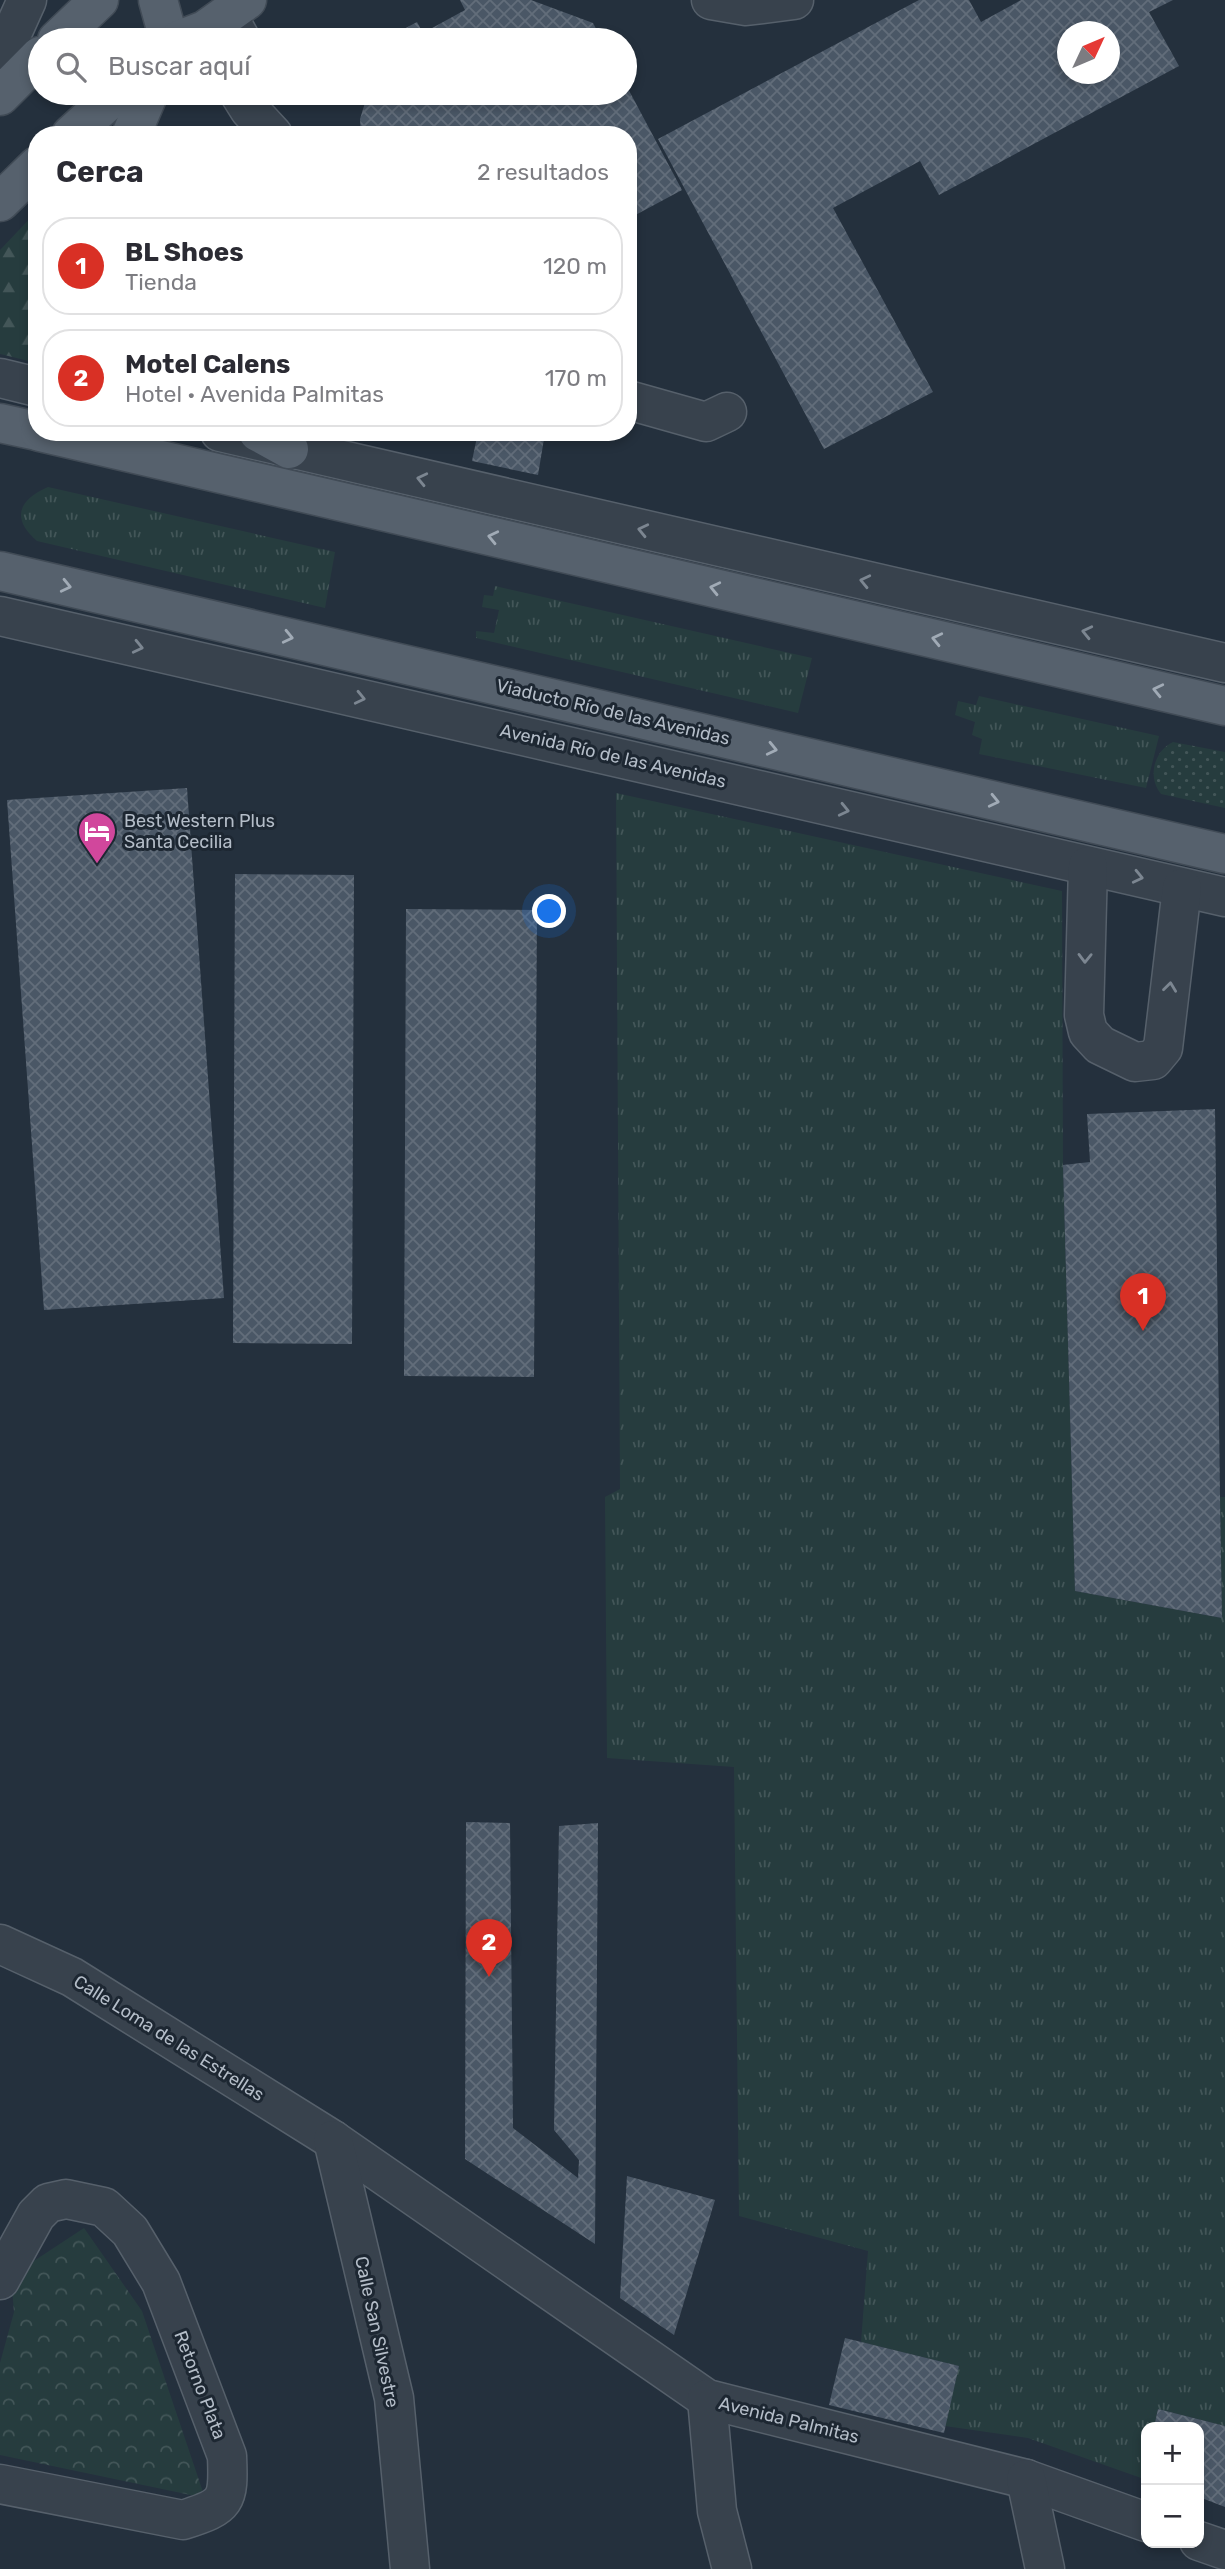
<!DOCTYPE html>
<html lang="es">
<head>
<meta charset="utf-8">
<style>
	:root { --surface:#fff; --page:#f7f7f7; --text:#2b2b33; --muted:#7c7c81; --line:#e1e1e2; --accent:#d93025 }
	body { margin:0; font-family:Rubik,sans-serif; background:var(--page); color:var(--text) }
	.controls { position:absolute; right:21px; bottom:21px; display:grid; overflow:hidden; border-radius:14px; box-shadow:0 4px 10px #0003 }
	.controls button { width:63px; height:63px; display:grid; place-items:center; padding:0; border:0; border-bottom:2px solid var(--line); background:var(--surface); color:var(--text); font:35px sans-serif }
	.compass { position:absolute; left:1057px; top:21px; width:63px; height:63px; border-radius:50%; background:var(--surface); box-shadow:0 4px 10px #0003; rotate:46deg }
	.you { position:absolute; left:550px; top:912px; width:24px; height:24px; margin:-18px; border:5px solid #fff; border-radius:50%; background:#1a73e8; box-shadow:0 0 0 10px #1a73e833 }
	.badge { display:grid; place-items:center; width:46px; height:46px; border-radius:50%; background:var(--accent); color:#fff; font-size:23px; font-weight:700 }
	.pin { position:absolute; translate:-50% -58px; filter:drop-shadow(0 2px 4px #0008) }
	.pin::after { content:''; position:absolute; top:37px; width:24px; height:21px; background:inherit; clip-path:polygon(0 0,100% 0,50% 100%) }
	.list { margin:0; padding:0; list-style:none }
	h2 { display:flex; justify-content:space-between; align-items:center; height:91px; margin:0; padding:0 28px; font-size:30px }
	h2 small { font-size:23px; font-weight:400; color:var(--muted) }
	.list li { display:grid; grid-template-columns:46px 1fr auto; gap:21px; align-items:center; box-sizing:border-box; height:98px; margin:0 14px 14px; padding:0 14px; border:2px solid var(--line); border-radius:28px }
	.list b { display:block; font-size:26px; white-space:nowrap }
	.list p { margin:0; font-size:23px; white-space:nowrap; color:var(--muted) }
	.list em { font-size:23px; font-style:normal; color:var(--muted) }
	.icon { flex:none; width:38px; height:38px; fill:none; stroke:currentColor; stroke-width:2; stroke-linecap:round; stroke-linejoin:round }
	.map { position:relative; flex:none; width:1225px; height:2569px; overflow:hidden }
	.search { position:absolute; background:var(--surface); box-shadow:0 4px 10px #0003; left:28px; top:28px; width:609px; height:77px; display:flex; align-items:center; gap:18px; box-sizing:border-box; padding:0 24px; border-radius:38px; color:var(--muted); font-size:26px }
	.panel { position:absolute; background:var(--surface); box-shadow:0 4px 10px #0003; left:28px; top:126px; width:609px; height:315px; border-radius:28px }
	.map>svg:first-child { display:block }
	.grass { fill:url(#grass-tufts) }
	.forest { fill:url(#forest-firs) }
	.park { fill:url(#park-crowns) }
	.garden { fill:url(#garden-dots) }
	.building { fill:url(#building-cross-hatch); fill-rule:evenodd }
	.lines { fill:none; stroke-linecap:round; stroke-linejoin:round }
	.minor-casing { stroke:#56606b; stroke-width:41 }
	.major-casing { stroke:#414b56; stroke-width:41 }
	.minor { stroke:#38424d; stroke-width:38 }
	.major { stroke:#56616d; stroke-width:38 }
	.oneway { stroke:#7c8691 }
	.oneway2 { stroke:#a1abb6 }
	.labels { text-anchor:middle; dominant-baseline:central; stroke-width:6; stroke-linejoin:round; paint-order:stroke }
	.street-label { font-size:18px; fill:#b4bdc8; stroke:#1d2732 }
	.poi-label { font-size:18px; fill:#b4bdc8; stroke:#1d2732; text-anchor:start }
</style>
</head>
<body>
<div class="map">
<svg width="1225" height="2569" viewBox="0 0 1225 2569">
	<defs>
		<pattern id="grass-tufts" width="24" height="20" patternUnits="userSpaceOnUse" patternTransform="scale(1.75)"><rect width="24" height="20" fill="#263c3e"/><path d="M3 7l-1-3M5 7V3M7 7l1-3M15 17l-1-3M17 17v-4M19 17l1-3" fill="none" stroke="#435658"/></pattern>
		<pattern id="forest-firs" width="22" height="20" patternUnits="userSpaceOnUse" patternTransform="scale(1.75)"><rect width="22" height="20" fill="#263c3e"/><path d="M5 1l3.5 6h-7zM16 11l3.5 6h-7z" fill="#435658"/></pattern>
		<pattern id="park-crowns" width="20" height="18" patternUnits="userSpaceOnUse" patternTransform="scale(1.75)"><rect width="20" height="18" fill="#263c3e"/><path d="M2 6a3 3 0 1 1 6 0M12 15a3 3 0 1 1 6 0" fill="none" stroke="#435658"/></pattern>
		<pattern id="garden-dots" width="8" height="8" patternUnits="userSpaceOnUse" patternTransform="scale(1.75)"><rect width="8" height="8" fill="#263c3e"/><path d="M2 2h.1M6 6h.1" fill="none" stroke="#435658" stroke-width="1.8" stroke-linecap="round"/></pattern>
		<pattern id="building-cross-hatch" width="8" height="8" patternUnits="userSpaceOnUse" patternTransform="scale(1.75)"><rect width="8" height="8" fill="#4a5766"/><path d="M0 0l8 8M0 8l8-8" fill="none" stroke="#626d7a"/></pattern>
	</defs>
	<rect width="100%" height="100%" fill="#24303d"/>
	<g class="grass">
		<path d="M 48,487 L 335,552 L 325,608 L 37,541 C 11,519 18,500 48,487 Z"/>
		<path d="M 495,586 L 812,658 L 798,713 L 476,638 L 476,631 L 494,633 L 499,610 L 482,607 L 484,595 L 493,596 Z"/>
		<path d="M 979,696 L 1159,736 L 1146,788 L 979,754 L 982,739 L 972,735 L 975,722 L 955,715 L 958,701 L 976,705 Z"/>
		<path d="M 616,793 L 1062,891 L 1063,1165 L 1075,1591 L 1222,1618 L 1220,1497 L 1225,1497 L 1225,2426 L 1158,2409 L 1154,2427 L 1146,2427 L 1146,2467 L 1144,2479 L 1028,2438 L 945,2426 L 959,2366 L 861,2342 L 868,2251 L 739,2216 L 734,1767 L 607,1758 L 605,1497 L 620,1489 Z"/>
	</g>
	<path class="forest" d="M 37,211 L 37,363 L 0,354 L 0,250 Z"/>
	<path class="park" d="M 84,2228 L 142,2311 L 205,2498 L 0,2455 L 0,2363 L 14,2312 L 11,2276 Z"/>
	<path class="garden" d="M 1173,742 L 1225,752 L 1225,808 L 1161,794 C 1147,777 1154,751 1173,742 Z"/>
	<g class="building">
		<path d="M 460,0 L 531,0 L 593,23 L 602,40 L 383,40 L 417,22 L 423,33 L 465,10 Z"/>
		<path d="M 919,0 L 969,0 L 981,22 L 1021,0 L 1173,0 L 1149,12 L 1179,66 L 939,195 L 920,161 L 833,208 L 933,392 L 824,449 L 658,139 ZM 1068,32 L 1110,32 L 1110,74 L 1068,74 Z"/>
		<path d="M 625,83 L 682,190 L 628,219 L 628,135 L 361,135 L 360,119 L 368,93 L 625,93 Z"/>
		<path d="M 478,432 L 545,433 L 538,475 L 472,461 Z"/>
		<path d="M 187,788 L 224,1298 L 44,1310 L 7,800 Z"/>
		<path d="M 235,874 L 354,875 L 352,1344 L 233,1343 Z"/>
		<path d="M 406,909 L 537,910 L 534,1377 L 404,1376 Z"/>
		<path d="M 1215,1109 L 1220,1497 L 1222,1618 L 1075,1591 L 1063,1165 L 1090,1162 L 1087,1114 Z"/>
		<path d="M 466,1822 L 510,1823 L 513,2128 L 578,2178 L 579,2160 L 554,2130 L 559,1826 L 598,1823 L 595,2244 L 465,2159 Z"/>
		<path d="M 627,2176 L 715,2200 L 674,2335 L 620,2298 Z"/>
		<path d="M 845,2338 L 959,2366 L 944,2433 L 829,2405 Z"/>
		<path d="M 1158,2409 L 1225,2426 L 1225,2507 L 1199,2497 L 1199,2427 L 1154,2427 Z"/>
	</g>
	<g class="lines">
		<defs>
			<g id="minor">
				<path d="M 711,0 L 746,6 L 794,0"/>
				<path d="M 227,15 L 241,40"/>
				<path d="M 0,60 L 27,0"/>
				<path d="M 239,93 L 249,109 L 273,135"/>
				<path d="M 0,378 L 37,387"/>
				<path d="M 628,400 L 706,422 L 727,412"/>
				<path d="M 220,432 L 1225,663"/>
				<path d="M 0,616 L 1225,897"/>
				<path d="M 1088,866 L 1084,1015 L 1088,1032 L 1100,1045 L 1135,1062 L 1153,1060 L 1163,1048 L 1182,888"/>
				<path d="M 0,1944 L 72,1977 L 333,2140 L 707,2399 L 1026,2479 L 1146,2522"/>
				<path d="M 333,2140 L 394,2398 L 410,2569"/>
				<path d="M 0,2280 L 36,2215 L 48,2203 L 66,2199 L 104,2207 L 130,2231 L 161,2282 L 227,2456 C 229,2502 227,2506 183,2520 L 0,2484"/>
				<path d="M 707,2399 L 717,2511 L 732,2569"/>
				<path d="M 1026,2479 L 1045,2569"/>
				<path d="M 1199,2541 L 1225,2550"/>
			</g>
			<g id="major">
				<path d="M 158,0 L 169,40"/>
				<path d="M 57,40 L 99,0"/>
				<path d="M 179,40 L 205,30 L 247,0"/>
				<path d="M 0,96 L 40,56"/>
				<path d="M 71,135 L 117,93"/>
				<path d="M 131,135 L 149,93"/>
				<path d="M 0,202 L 37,166"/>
				<path d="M 0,423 L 37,431"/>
				<path d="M 40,432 L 1225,706"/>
				<path d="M 258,432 L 289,449"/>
				<path d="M 0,571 L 1225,854"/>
			</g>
		</defs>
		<use href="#minor" class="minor-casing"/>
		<use href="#major" class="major-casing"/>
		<use href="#minor" class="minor"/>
		<use href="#major" class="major"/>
	</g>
	<defs><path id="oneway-chevron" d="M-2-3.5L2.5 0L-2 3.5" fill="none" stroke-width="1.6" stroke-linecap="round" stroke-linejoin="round" transform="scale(1.75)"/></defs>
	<g class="oneway">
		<use href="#oneway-chevron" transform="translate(422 479) rotate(-167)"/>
		<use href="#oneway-chevron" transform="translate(643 530) rotate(-167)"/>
		<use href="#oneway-chevron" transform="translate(865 581) rotate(-167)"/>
		<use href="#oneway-chevron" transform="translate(1087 632) rotate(-167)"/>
		<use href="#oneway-chevron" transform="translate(138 647) rotate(13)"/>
		<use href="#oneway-chevron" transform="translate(360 698) rotate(13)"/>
		<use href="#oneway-chevron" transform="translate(844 810) rotate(13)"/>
		<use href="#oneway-chevron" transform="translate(1138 877) rotate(13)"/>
		<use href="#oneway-chevron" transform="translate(1085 958) rotate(91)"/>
		<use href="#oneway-chevron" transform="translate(1170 987) rotate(-83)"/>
	</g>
	<g class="oneway2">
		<use href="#oneway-chevron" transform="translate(493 537) rotate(-167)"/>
		<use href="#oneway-chevron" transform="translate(66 586) rotate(13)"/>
		<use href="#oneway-chevron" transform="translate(715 588) rotate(-167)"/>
		<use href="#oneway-chevron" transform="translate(288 637) rotate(13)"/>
		<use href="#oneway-chevron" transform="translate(937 639) rotate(-167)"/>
		<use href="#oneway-chevron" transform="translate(1158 690) rotate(-167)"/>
		<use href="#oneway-chevron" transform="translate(772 749) rotate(13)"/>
		<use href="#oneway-chevron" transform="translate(994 801) rotate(13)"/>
	</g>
	<defs>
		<symbol id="hotel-pin" viewBox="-11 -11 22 30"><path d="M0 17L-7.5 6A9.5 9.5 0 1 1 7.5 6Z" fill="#d1479c" stroke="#1d2732"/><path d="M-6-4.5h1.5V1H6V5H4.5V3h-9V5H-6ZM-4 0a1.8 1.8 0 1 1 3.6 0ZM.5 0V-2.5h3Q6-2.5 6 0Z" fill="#fff"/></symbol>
	</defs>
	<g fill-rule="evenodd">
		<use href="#hotel-pin" x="75" y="809" width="44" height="60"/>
	</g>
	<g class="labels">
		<g class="street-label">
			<text transform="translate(613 712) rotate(13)">Viaducto Río de las Avenidas</text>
			<text transform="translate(613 756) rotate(13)">Avenida Río de las Avenidas</text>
			<text transform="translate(169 2038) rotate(32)">Calle Loma de las Estrellas</text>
			<text transform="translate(377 2332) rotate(78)">Calle San Silvestre</text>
			<text transform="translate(200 2385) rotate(69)">Retorno Plata</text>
			<text transform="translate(789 2420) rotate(14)">Avenida Palmitas</text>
		</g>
		<g class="poi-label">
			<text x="124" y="821">Best Western Plus<tspan x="124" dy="21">Santa Cecilia</tspan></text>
		</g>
	</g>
</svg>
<div class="controls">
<button>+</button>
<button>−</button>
</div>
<svg class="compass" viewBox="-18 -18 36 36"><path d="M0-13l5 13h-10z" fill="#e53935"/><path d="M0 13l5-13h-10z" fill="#7c7c81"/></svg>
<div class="you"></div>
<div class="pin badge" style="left:1143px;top:1331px">1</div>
<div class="pin badge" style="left:489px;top:1977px">2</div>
<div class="search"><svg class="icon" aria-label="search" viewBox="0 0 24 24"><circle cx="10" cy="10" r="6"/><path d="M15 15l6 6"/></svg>Buscar aquí</div>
<section class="panel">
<h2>Cerca<small>2 resultados</small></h2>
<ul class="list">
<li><span class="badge">1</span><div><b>BL Shoes</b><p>Tienda</p></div><em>120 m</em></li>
<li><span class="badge">2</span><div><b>Motel Calens</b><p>Hotel · Avenida Palmitas</p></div><em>170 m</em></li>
</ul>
</section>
</div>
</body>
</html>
